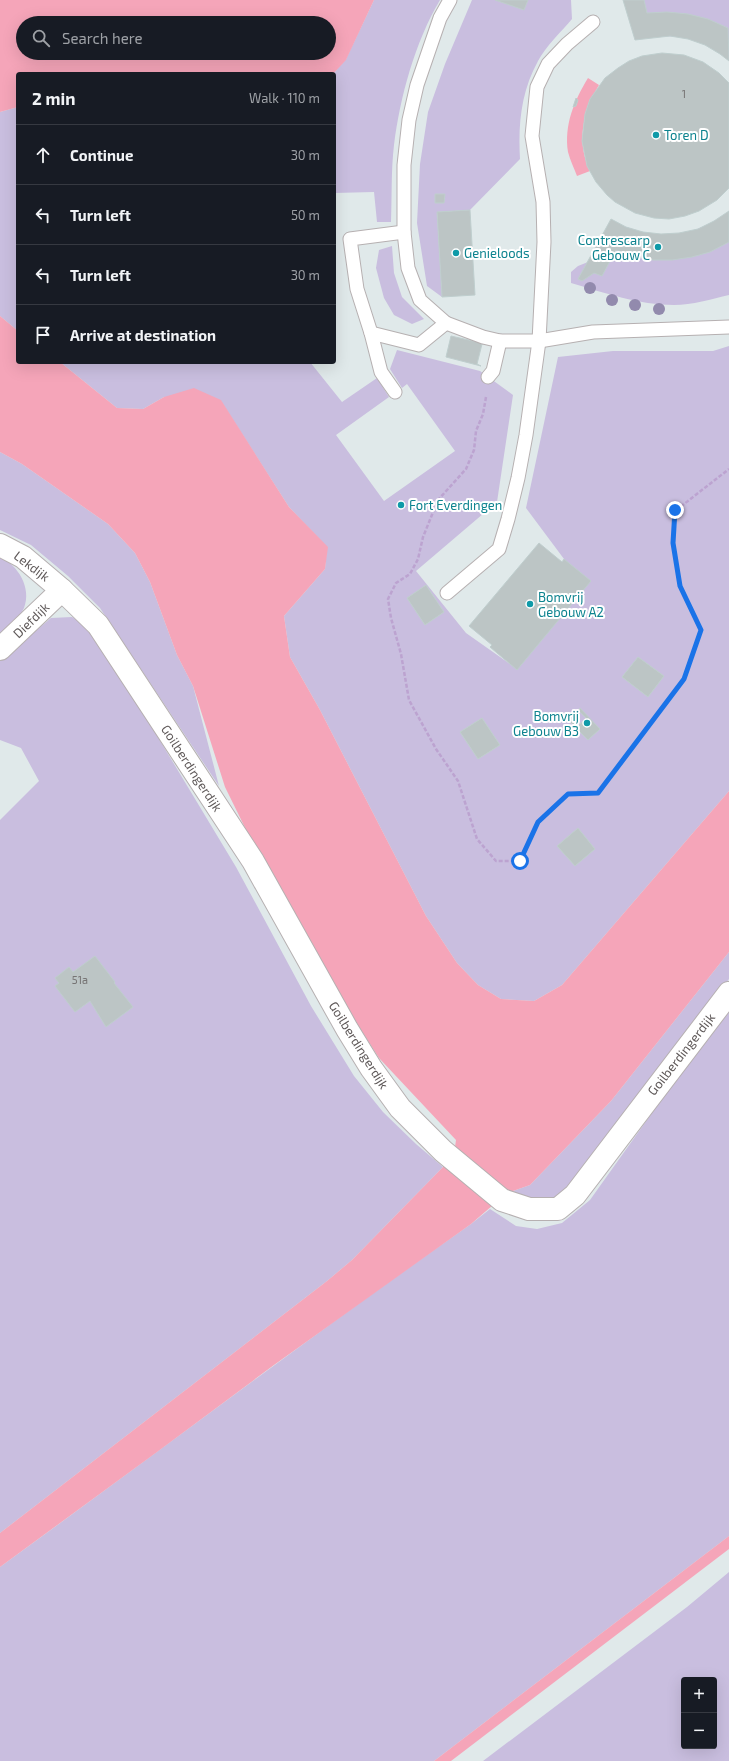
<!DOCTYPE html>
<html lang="en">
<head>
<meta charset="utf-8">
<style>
	:root { --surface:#171b24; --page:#242831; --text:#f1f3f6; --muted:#9ea1a6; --line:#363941 }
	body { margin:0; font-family:"Exo 2",sans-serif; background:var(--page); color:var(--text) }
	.controls { position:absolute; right:12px; bottom:12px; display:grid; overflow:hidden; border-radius:4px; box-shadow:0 4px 16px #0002 }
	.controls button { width:36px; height:36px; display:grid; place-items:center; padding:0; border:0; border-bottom:1px solid var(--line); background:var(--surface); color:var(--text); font:20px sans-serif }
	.stop { position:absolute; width:12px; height:12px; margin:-9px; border:3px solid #1a73e8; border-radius:50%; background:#fff }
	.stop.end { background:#1a73e8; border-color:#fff; box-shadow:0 1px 4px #0008 }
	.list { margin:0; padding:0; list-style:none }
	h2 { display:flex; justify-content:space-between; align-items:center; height:52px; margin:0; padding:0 16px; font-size:17px }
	h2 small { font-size:13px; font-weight:400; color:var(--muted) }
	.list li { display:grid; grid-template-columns:26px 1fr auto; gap:12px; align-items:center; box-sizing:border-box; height:60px; padding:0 16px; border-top:1px solid var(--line) }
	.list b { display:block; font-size:15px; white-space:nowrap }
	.list em { font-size:13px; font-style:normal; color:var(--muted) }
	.icon { flex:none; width:22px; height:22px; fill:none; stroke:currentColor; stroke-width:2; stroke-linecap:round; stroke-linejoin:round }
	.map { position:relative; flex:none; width:729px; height:1761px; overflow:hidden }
	.search { position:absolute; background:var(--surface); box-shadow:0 4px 16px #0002; left:16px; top:16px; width:320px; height:44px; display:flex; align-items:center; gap:10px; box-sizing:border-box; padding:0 14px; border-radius:22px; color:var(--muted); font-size:15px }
	.panel { position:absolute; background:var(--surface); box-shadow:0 4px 16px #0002; left:16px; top:72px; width:320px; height:292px; border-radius:4px }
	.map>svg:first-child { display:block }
	.green { fill:#c9bedf; fill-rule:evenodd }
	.water { fill:#f5a5b9; fill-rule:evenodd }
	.building { fill:#bcc5c5; stroke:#bfcece }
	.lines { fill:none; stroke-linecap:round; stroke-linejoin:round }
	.service-casing { stroke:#b6b0b1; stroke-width:15 }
	.minor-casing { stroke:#b6b0b1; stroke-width:24 }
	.path { stroke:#bca3d0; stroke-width:2.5; stroke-dasharray:4 2; stroke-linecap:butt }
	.service { stroke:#fff; stroke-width:13 }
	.minor { stroke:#fff; stroke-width:22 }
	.tree { fill:#928aad }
	.route { stroke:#1a73e8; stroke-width:5 }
	.culture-dot { fill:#0f9aa8; stroke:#fff; stroke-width:1.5 }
	.labels { text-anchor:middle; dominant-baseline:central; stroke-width:4; stroke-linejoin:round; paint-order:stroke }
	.number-label { font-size:11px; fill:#767474 }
	.culture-label { font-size:13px; fill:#0d838f; stroke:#fff; text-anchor:start }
	.street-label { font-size:13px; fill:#5f5959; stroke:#fff }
</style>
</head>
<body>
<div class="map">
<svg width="729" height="1761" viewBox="0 0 729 1761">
	<rect width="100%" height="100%" fill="#e0e9ea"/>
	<g class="green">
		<path d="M 374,0 L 440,0 C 415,42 400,97 394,145 C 391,170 392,197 391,222 L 377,222 L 374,192 L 334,193 L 333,74 L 346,59 Z"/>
		<path d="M 472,0 L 571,0 L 572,19 C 561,32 546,46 538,61 C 521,92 518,124 520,159 L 470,210 L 437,212 L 442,297 L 427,286 L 417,223 L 420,164 L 428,112 L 445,64 Z"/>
		<path d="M 624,0 L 729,0 L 729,60 C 701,36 670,32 635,40 Z"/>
		<path d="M 18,107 L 18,331 L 0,316 L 0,112 Z"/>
		<path d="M 729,212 L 729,295 C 712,299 692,305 674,305 C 639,305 605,293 571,283 L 571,272 L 578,266 L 588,262 L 626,227 C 666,241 694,236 729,212 Z"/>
		<path d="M 392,246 L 394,273 L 402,297 L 424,319 L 412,324 L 394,315 L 384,298 L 376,268 L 379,250 Z"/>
		<path d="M 729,346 L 729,791 L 562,985 L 534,1001 L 501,999 L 478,985 L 457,963 L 426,916 L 320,710 L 290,657 L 284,616 L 325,569 L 327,547 L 289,507 L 221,401 L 164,397 L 143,409 L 117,408 L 60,362 L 310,362 L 342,402 L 377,378 L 389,397 L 336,435 L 384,501 L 455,451 L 407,384 L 402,388 L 390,369 L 397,350 L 480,371 L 513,395 L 497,502 L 416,571 L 466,633 L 517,669 L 564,559 L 526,508 L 558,357 L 613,351 L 713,351 ZM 426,585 L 444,612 L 425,625 L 407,598 ZM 638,657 L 664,676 L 648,697 L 622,677 ZM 578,710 L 600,729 L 588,740 L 568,720 L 570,718 L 578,726 L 586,718 ZM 482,718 L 500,745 L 478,759 L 460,732 ZM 578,828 L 595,849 L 575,866 L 557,846 Z"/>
		<path d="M 0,452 L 22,464 L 108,524 L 135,553 L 150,582 L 177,655 L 193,686 L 219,786 L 100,608 L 68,576 L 31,545 L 0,530 Z"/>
		<path d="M 0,557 C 18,565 32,588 24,608 C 19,619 8,628 0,636 Z"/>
		<path d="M 72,617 L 92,630 L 156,734 L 236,867 L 311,1006 L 354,1076 L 383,1112 L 416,1144 L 443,1167 L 352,1260 L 327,1281 L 0,1533 L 0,820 L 39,781 L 21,748 L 0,740 L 0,661 L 51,618 Z"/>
		<path d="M 729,952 L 729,979 L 579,1174 L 557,1197 L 533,1202 L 507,1193 L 530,1185 L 611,1101 Z"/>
		<path d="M 729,1011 L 729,1536 L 434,1761 L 0,1761 L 0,1567 C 157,1453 312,1335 471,1224 L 490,1209 L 516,1226 L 537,1229 L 562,1223 L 590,1200 L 694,1054 Z"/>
		<path d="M 729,1572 L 729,1761 L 483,1761 L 687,1607 ZM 684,1680 L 714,1680 L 714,1746 L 684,1746 Z"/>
	</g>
	<g class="water">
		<path d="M 0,0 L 374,0 L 346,60 L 333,74 L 18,74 L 18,107 L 0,112 ZM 23,23 L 329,23 L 329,53 L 23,53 Z"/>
		<path d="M 588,78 L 599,85 C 583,112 576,141 590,171 L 577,176 C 574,168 570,160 568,152 C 564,125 574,101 588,78 Z"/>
		<path d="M 0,316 L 18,331 L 18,362 L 60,362 L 117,408 L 143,409 L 164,397 L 194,388 L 221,400 L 289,507 L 328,547 L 325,569 L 284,616 L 290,657 L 320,710 L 426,916 L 457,963 L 478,985 L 501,999 L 534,1001 L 562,985 L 729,791 L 729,952 L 611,1101 L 530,1185 L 507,1193 L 471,1224 L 274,1365 L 157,1452 L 0,1567 L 0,1533 L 327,1281 L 352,1260 L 443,1167 L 454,1154 L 456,1140 L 379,1058 L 336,991 L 258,854 L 225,787 L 193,686 L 177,655 L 150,582 L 135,553 L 108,524 L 22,464 L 0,452 Z"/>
		<path d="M 729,1536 L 729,1549 L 451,1761 L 434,1761 Z"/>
	</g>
	<g class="building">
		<path d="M 495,0 L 528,0 L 524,10 Z"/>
		<path d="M 623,0 L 644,0 L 647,13 L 667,12 L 688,14 L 708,19 L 728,28 L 729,61 L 720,54 L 705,45 L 688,39 L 670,36 L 635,40 Z"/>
		<path d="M 662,53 L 684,55 L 703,62 L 719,73 L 729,83 L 729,188 L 717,200 L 699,211 L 685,216 L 669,219 L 654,218 L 635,213 L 615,202 L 607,195 L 596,182 L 587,166 L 582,141 L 585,114 L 590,99 L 605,78 L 618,68 L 629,61 L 642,56 Z"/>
		<path d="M 576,98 L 578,100 L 576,106 L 573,107 Z"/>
		<path d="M 435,194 L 445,194 L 444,203 L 435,203 Z"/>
		<path d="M 470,210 L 475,295 L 442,297 L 437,212 Z"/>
		<path d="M 729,211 L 729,242 L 710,252 L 692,257 L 672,260 L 653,260 L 633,256 L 616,250 L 602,276 L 594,273 L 582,281 L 578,279 L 611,219 L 626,227 L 643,232 L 661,234 L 679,233 L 698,229 L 714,221 Z"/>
		<path d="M 451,336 L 486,344 L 482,344 L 477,364 L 481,366 L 446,357 Z"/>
		<path d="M 539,543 L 562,562 L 564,559 L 591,581 L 517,670 L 490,647 L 492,645 L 469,626 Z"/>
		<path d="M 426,585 L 444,612 L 425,625 L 407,598 Z"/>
		<path d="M 638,657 L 664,676 L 648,697 L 622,677 Z"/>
		<path d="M 580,708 L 600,729 L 588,740 L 568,720 L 570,718 L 578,726 L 586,718 L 578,710 Z"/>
		<path d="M 482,718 L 500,745 L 478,759 L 460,732 Z"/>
		<path d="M 578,828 L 595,849 L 575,866 L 557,846 Z"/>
		<path d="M 95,956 L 115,982 L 114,983 L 133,1007 L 106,1027 L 90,1001 L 75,1012 L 55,986 L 59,983 L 55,978 L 69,967 L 73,972 Z"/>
	</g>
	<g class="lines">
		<defs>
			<g id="service">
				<path d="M 450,0 L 440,18 L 417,85 L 409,120 L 404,165 L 404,232 L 408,268 L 420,300 L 446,323 L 483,337 L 500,341 L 539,341 L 593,332 L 729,327"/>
				<path d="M 371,333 L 419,345 L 446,323"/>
				<path d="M 488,377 L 493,371 L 500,341"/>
				<path d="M 395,392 L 381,372 L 371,333 L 357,289 L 350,239 L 404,232"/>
				<path d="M 447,593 L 499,549 L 508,519 L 518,478 L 526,435 L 539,341 L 544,242 L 543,202 L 532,136 L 537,87 L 548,64 L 567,44 L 593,22"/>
			</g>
			<g id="minor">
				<path d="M 0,545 L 23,557 L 62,590 L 98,625 L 253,861 L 347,1029 L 371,1068 L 400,1108 L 443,1151 L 502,1200 L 529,1209 L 558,1209 L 575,1195 L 729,993"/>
				<path d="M 0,649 L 62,590"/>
			</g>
		</defs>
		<use href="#service" class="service-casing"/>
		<use href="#minor" class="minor-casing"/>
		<path class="path" d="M 486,397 L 483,414 L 476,431 L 474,450 L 466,469 L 438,500 L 423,537 L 418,559 L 410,574 L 396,583 L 388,599 L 391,618 L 401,654 L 409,700 L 436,749 L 458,781 L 477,839 L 496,861 L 521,861 L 538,823 L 568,794 L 598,793 L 684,679 L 701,630 L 680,586 L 673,543 L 675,511 L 729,469"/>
		<use href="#service" class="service"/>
		<use href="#minor" class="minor"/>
	</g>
	<g class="tree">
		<circle cx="590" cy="288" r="6"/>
		<circle cx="612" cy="300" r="6"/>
		<circle cx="635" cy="305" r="6"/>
		<circle cx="659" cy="309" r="6"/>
	</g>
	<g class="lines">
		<path class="route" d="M 520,861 L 538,822 L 568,794 L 598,793 L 684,679 L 701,630 L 680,586 L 673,543 L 675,510"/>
	</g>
	<g class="culture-dot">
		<circle cx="656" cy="135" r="4"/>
		<circle cx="658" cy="247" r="4"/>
		<circle cx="456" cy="253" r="4"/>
		<circle cx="401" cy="505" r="4"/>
		<circle cx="530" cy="604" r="4"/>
		<circle cx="587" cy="723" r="4"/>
	</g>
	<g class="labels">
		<g class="number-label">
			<text x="684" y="93">1</text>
			<text x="80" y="979">51a</text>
		</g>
		<g class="culture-label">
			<text x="664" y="135">Toren D</text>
			<text x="650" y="240" text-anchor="end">Contrescarp<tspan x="650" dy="15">Gebouw C</tspan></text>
			<text x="464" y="253">Genieloods</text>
			<text x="409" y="505">Fort Everdingen</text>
			<text x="538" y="597">Bomvrij<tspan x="538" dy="15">Gebouw A2</tspan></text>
			<text x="579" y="716" text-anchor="end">Bomvrij<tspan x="579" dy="15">Gebouw B3</tspan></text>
		</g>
		<g class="street-label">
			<text transform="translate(32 566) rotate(37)">Lekdijk</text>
			<text transform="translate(31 620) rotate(-44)">Diefdijk</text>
			<text transform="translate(192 768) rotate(57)">Goilberdingerdijk</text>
			<text transform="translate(359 1045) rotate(58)">Goilberdingerdijk</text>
			<text transform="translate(681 1054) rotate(-52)">Goilberdingerdijk</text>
		</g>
	</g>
</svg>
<div class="controls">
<button>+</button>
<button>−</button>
</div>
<div class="stop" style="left:520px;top:861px"></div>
<div class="stop end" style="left:675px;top:510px"></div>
<div class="search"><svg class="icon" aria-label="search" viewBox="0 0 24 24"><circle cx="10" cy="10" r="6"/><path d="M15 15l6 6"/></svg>Search here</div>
<section class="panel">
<h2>2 min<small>Walk · 110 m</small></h2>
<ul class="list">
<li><svg class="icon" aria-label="ahead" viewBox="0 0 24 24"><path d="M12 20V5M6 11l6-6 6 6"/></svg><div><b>Continue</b></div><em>30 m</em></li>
<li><svg class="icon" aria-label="left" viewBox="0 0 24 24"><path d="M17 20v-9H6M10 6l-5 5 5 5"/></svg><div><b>Turn left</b></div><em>50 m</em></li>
<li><svg class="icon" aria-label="left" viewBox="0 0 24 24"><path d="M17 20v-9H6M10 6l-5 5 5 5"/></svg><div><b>Turn left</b></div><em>30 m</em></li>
<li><svg class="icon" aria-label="arrive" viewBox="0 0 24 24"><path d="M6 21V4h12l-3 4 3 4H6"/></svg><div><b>Arrive at destination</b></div></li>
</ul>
</section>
</div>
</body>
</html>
